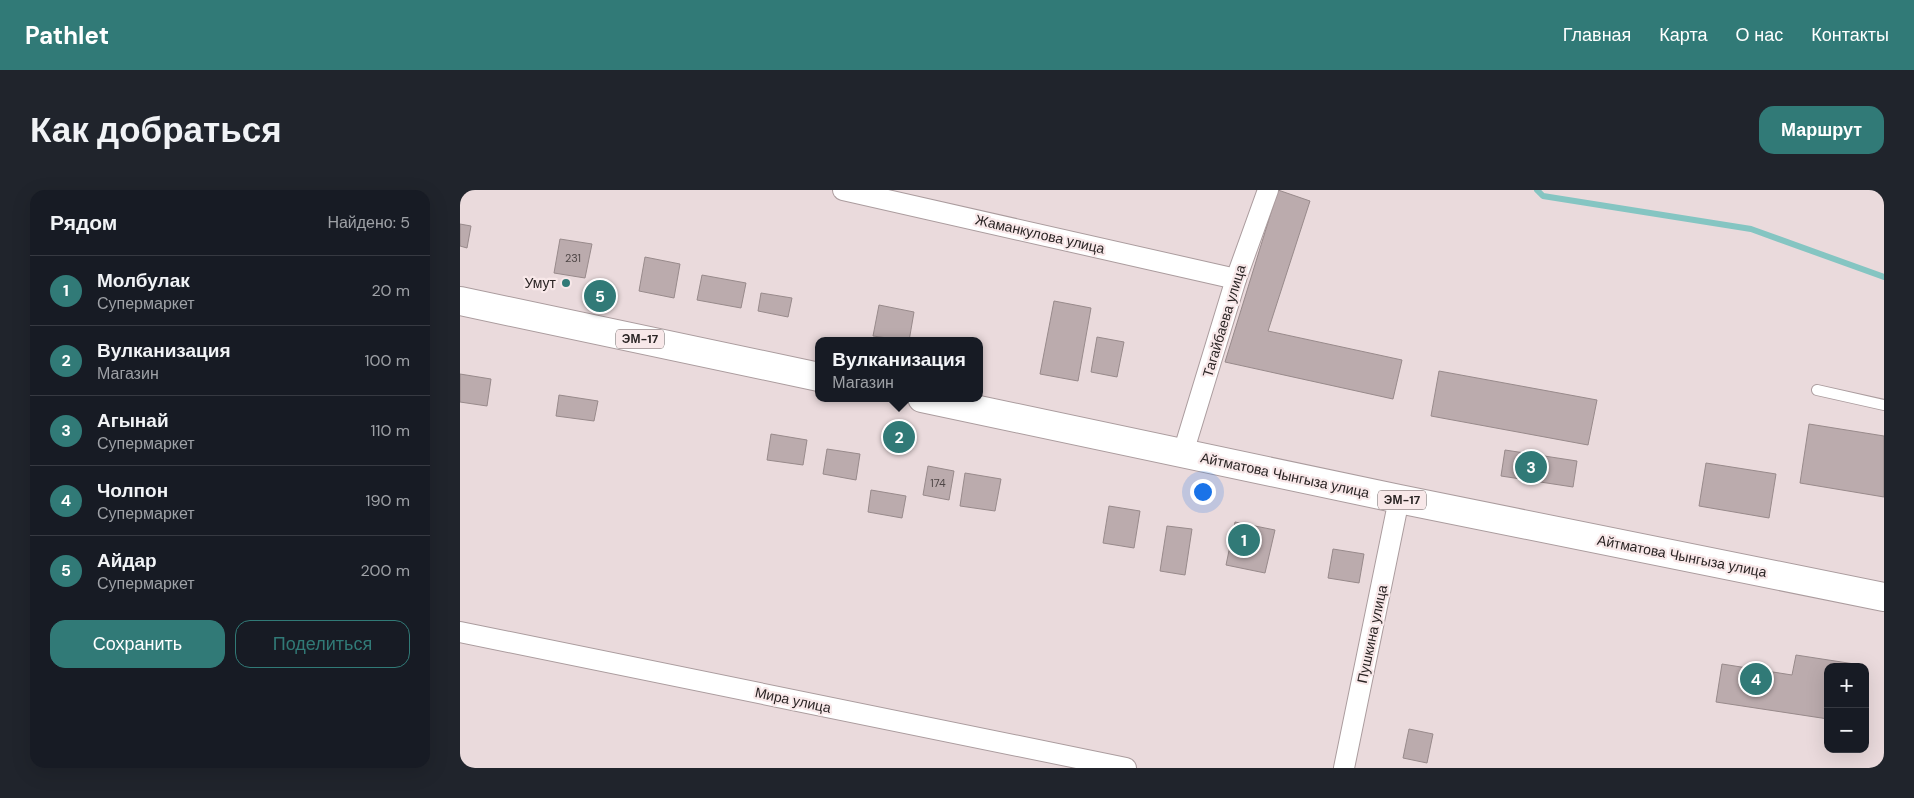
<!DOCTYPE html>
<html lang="ru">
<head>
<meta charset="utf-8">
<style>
	:root { --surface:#171b24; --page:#20242c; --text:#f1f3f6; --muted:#9ea1a6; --line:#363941; --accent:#317a77 }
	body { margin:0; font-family:"DM Sans",sans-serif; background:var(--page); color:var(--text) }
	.controls { position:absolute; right:15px; bottom:15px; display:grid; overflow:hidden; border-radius:10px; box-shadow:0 5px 20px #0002 }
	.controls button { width:45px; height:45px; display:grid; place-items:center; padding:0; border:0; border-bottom:1px solid var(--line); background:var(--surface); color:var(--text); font:25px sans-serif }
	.you { position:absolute; left:742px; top:301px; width:18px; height:18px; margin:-12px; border:4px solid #fff; border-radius:50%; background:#1a73e8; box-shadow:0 0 0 8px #1a73e833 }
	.badge { display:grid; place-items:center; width:32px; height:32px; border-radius:50%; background:var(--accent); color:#fff; font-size:16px; font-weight:700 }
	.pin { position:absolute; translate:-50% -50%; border:2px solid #fff; box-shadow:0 1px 5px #0006 }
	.popup { position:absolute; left:355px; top:147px; width:168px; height:65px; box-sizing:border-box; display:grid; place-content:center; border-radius:10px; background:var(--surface); filter:drop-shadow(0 1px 4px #0005); font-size:16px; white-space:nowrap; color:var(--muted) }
	.popup b { font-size:19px; color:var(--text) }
	.popup::after { content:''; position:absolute; left:50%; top:100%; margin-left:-10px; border:10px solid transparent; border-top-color:var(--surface) }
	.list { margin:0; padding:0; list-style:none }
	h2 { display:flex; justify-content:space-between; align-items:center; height:65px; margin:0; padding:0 20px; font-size:21px }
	h2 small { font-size:16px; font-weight:400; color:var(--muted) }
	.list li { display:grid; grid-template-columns:32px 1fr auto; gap:15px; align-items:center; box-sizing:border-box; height:70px; padding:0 20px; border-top:1px solid var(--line) }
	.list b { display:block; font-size:19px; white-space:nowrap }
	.list p { margin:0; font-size:16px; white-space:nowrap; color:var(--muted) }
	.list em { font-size:16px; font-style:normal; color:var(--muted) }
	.actions { display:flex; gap:10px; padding:15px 20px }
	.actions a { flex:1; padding:11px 0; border:1px solid var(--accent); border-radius:15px; text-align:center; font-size:18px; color:var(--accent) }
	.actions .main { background:var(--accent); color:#fff }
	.map { position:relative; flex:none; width:1424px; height:578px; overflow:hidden; border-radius:15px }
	header { display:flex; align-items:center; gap:30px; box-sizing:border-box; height:70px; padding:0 25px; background:var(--accent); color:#fff }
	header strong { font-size:24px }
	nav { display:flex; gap:28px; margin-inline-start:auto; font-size:18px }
	.intro { display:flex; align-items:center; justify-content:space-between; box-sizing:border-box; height:120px; padding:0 30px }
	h1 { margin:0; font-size:35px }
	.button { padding:12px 22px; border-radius:15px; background:var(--accent); color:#fff; font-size:18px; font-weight:700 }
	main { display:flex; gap:30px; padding:0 30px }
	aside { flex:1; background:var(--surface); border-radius:15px; box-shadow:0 5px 20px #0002 }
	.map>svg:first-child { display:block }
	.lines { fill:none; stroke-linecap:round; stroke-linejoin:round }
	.stream { stroke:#85c5c2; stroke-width:6 }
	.building { fill:#bbabad; stroke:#988a8b }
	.service-casing { stroke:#ab9c9e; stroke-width:12 }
	.minor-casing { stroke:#ab9c9e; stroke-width:22 }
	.trunk-casing { stroke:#ab9c9e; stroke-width:30 }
	.service { stroke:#fff; stroke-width:10 }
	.minor { stroke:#fff; stroke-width:20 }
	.trunk { stroke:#fff; stroke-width:28 }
	.poi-dot { fill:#317a77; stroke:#f8e8e9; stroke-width:2 }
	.labels { text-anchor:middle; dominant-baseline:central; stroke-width:4.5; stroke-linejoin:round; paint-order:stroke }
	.number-label { font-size:11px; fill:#4e4646 }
	.shield { fill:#f8e8e9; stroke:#685f5f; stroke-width:1 }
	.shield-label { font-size:12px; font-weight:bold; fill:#2a2424 }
	.street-label { font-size:14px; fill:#2a2424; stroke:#f8e8e9 }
	.poi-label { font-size:14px; fill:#2a2424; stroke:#f8e8e9; text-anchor:end }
</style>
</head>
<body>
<header>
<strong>Pathlet</strong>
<nav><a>Главная</a><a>Карта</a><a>О нас</a><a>Контакты</a></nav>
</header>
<div class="intro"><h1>Как добраться</h1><a class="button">Маршрут</a></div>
<main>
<aside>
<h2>Рядом<small>Найдено: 5</small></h2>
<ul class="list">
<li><span class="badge">1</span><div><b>Молбулак</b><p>Супермаркет</p></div><em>20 m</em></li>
<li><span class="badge">2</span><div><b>Вулканизация</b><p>Магазин</p></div><em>100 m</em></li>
<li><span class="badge">3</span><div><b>Агынай</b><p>Супермаркет</p></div><em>110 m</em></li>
<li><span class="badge">4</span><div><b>Чолпон</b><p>Супермаркет</p></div><em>190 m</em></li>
<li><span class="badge">5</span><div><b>Айдар</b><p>Супермаркет</p></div><em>200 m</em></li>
</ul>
<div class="actions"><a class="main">Сохранить</a><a>Поделиться</a></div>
</aside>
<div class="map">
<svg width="1424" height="578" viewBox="0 0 1424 578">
	<rect width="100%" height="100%" fill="#eadadc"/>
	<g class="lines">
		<path class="stream" d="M 1077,0 L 1083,6 L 1291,39 L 1424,87"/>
	</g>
	<g class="building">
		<path d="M 818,0 L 850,11 L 808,141 L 942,170 L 933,209 L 765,172 Z"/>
		<path d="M 0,34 L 11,36 L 7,58 L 0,56 Z"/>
		<path d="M 100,49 L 132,54 L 125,88 L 94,83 Z"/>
		<path d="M 185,67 L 220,74 L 214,108 L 179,101 Z"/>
		<path d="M 242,85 L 286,93 L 281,118 L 237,110 Z"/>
		<path d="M 301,103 L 332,108 L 328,127 L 298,121 Z"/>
		<path d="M 594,111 L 631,118 L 618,191 L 580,184 Z"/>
		<path d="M 419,115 L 454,122 L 449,151 L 413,146 Z"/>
		<path d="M 637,147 L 664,152 L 657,187 L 631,182 Z"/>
		<path d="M 979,181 L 1137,210 L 1128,255 L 971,226 Z"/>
		<path d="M 0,184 L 31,189 L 27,216 L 0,212 Z"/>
		<path d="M 99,205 L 138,211 L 134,231 L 96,226 Z"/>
		<path d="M 1349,234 L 1424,246 L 1424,307 L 1340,293 Z"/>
		<path d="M 311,244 L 347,250 L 343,275 L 307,270 Z"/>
		<path d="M 367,259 L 400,264 L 396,290 L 363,284 Z"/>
		<path d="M 1045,260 L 1117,271 L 1113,297 L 1041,286 Z"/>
		<path d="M 1246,273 L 1316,284 L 1309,328 L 1239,316 Z"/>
		<path d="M 468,276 L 494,281 L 489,310 L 463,305 Z"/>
		<path d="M 505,283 L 541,289 L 535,321 L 500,316 Z"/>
		<path d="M 411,300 L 446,306 L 442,328 L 408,322 Z"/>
		<path d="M 649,316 L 680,321 L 674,358 L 643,353 Z"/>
		<path d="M 775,332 L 815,340 L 805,383 L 766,375 Z"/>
		<path d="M 707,336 L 732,339 L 725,385 L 700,381 Z"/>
		<path d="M 873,359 L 904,364 L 899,393 L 868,388 Z"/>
		<path d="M 1336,465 L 1401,475 L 1401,477 L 1368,477 L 1368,529 L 1256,512 L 1262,474 L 1332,485 Z"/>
		<path d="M 949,539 L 973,544 L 967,573 L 943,568 Z"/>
	</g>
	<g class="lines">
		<defs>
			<path id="service" d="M 1357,200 L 1424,215"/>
			<g id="minor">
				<path d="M 383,0 L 776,89"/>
				<path d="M 723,263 L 776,89 L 808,0"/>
				<path d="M 0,442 L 666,578"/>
				<path d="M 884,578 L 939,309"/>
			</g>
			<g id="trunk">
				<path d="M 0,111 L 359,187"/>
				<path d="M 462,208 L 939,309 L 1424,407"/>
			</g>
		</defs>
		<use href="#service" class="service-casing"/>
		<use href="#minor" class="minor-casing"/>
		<use href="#trunk" class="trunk-casing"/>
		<use href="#service" class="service"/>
		<use href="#minor" class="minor"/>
		<use href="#trunk" class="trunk"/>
	</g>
	<circle class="poi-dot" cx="106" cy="93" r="5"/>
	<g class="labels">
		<g class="number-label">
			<text x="113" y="68">231</text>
			<text x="478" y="293">174</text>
		</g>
		<g class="shield">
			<rect x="156" y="139.5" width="48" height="19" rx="4"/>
			<rect x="918" y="300.5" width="48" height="19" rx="4"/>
		</g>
		<g class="shield-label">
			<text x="180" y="149">ЭМ-17</text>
			<text x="942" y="310">ЭМ-17</text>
		</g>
		<g class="street-label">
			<text transform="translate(580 44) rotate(13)">Жаманкулова улица</text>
			<text transform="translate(764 131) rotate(-73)">Тагайбаева улица</text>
			<text transform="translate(825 285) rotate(12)">Айтматова Чынгыза улица</text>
			<text transform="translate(1222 366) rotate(11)">Айтматова Чынгыза улица</text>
			<text transform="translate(912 444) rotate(-78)">Пушкина улица</text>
			<text transform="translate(333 510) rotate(12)">Мира улица</text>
		</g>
		<g class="poi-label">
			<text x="96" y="93">Умут</text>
		</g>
	</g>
</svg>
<div class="controls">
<button>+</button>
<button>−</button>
</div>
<div class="you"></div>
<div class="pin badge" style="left:784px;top:350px">1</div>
<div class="pin badge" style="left:439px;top:247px">2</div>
<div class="popup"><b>Вулканизация</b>Магазин</div>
<div class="pin badge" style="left:1071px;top:277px">3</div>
<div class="pin badge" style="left:1296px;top:489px">4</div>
<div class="pin badge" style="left:140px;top:106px">5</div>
</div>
</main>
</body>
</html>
